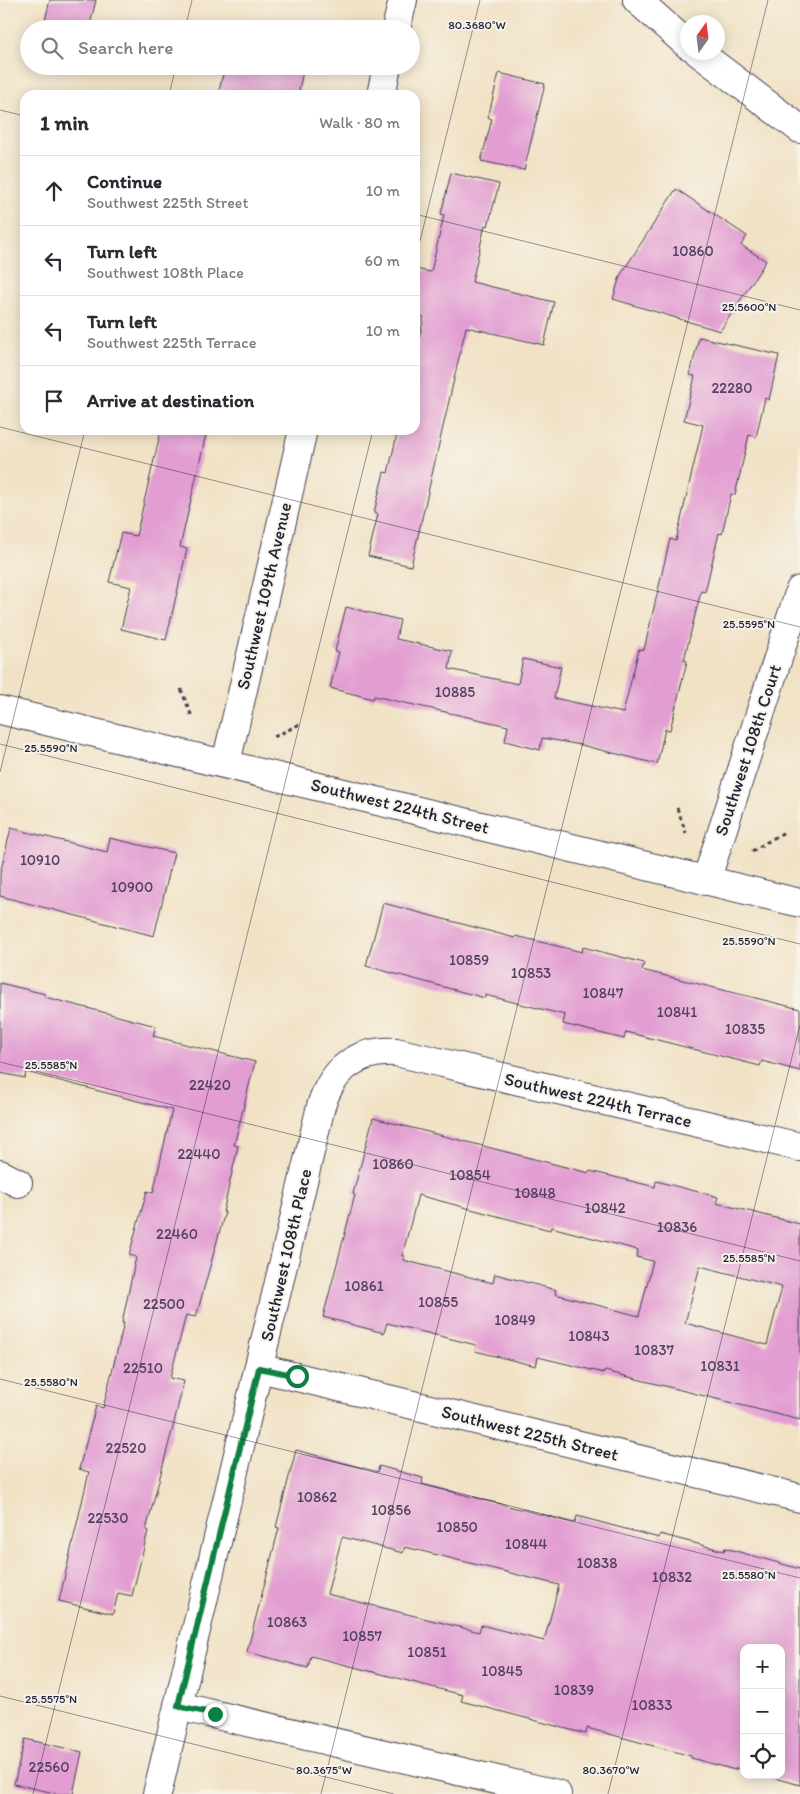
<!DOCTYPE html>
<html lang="en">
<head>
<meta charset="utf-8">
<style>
	:root { --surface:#fff; --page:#f2f2f3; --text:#2b2b33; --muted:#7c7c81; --line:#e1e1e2 }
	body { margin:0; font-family:Itim,sans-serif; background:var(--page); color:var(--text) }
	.controls { position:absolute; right:15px; bottom:15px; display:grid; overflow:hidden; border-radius:10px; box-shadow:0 2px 12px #0003 }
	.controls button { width:45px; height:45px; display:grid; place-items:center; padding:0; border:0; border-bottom:1px solid var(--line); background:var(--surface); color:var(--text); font:25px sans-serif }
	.compass { position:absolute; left:680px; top:15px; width:45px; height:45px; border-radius:50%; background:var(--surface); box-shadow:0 2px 12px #0003; rotate:14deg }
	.stop { position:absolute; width:15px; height:15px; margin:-11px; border:4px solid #0b8043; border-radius:50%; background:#fff }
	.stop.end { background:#0b8043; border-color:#fff; box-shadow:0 1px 5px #0008 }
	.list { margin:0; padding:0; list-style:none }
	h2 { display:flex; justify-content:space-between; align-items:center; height:65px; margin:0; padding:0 20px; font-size:21px }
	h2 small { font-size:16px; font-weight:400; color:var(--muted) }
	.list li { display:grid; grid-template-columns:32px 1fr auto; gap:15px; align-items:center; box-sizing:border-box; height:70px; padding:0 20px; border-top:1px solid var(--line) }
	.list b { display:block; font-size:19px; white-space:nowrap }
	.list p { margin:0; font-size:16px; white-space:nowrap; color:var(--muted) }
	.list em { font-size:16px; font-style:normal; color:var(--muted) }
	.icon { flex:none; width:28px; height:28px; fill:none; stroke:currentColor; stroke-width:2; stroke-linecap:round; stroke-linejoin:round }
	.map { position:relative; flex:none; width:800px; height:1794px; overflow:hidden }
	.search { position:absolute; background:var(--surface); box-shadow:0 2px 12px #0003; left:20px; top:20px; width:400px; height:55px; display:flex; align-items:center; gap:12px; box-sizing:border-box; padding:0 18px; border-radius:28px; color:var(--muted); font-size:19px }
	.panel { position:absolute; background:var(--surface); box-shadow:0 2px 12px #0003; left:20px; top:90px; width:400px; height:345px; border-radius:15px }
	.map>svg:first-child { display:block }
	.building { fill:#e29dd2; fill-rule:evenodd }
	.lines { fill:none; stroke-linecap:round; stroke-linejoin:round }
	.minor-casing { stroke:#413f50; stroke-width:30 }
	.tertiary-casing { stroke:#413f50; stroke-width:30 }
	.path { stroke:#413f50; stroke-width:3; stroke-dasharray:4 4; stroke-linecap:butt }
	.minor { stroke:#fff; stroke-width:28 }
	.tertiary { stroke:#fff; stroke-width:28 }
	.route { stroke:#0b8043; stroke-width:6 }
	.ticks { fill:none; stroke:#22223b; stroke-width:1; stroke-opacity:0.45 }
	.labels { text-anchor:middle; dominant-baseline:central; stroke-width:4; stroke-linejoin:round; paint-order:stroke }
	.number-label { font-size:15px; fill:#524161 }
	.street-label { font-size:18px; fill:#22223b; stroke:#f7f3e8 }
	.ticks-label { font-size:12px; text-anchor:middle; fill:#22223b; stroke:#f7f3e8; stroke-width:4; stroke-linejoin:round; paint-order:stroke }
</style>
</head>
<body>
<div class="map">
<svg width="800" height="1794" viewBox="0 0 800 1794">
	<rect width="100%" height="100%" fill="#f7f3e8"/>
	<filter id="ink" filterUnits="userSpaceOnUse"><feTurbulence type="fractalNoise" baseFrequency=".02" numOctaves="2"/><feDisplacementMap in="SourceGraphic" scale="10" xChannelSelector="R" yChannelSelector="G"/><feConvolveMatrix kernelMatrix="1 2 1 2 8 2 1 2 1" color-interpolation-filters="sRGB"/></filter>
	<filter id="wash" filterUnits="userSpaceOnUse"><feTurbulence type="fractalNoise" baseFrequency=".0096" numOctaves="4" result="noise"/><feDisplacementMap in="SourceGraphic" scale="20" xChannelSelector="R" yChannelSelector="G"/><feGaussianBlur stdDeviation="1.12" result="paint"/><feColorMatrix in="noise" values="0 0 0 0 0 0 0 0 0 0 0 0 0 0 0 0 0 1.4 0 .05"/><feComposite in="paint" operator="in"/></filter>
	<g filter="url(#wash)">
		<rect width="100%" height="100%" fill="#f1e2c6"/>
		<g id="blocks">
			<g class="building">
				<path d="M 50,0 L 96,0 L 89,29 L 43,29 Z"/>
				<path d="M 235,23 L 260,29 L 233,29 Z"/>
				<path d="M 225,66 L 304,66 L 298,95 L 218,95 Z"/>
				<path d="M 499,73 L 545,84 L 524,170 L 481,161 L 492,119 L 488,118 Z"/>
				<path d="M 451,173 L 499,184 L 488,226 L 485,225 L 472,282 L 554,302 L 544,345 L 466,327 L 411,566 L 368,556 L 378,514 L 374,513 L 384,472 L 388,473 L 398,430 L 415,430 L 415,356 L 424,317 L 415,314 L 415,269 L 431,272 L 444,215 L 441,214 Z"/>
				<path d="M 676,189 L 747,236 L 741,245 L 766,261 L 720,331 L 613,299 L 620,276 Z"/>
				<path d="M 699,337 L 779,355 L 769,400 L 765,398 L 756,437 L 749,435 L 735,495 L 731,494 L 722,534 L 719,533 L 705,592 L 701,591 L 684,660 L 687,661 L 670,730 L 665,729 L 657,764 L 581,745 L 542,738 L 540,750 L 505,741 L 508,726 L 374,696 L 373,699 L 330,688 L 339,652 L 335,651 L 346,607 L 400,620 L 396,639 L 452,651 L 449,669 L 518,684 L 523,659 L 561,667 L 554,698 L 623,713 L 639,649 L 644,650 L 670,539 L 676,541 L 703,425 L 684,420 L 695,376 L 690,375 Z"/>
				<path d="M 161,430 L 207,430 L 180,547 L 187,549 L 166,640 L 121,629 L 131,587 L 109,582 L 121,533 L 136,536 Z"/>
				<path d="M 11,828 L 107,852 L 110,838 L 174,853 L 154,936 L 0,896 L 0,874 Z"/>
				<path d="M 383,903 L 515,938 L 516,936 L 582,952 L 583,947 L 644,963 L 642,970 L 800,1009 L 800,1071 L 762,1061 L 760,1066 L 626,1032 L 624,1039 L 563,1024 L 565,1015 L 485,995 L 485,998 L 366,966 Z"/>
				<path d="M 0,983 L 45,994 L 45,997 L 156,1026 L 153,1036 L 255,1062 L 234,1145 L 238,1146 L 223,1212 L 225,1212 L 196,1317 L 186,1315 L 170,1378 L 184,1381 L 173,1427 L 146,1530 L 148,1531 L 132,1596 L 118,1593 L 113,1614 L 59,1601 L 89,1472 L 79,1469 L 96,1406 L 103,1408 L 124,1323 L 122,1323 L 136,1257 L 129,1255 L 147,1191 L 153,1193 L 172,1110 L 26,1072 L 25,1078 L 0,1073 Z"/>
				<path d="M 373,1118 L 589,1173 L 590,1171 L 655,1187 L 656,1181 L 718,1197 L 716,1203 L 800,1224 L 800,1420 L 605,1371 L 604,1373 L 538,1357 L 536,1366 L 475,1351 L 476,1345 L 387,1323 L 384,1333 L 323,1317 L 355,1195 L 353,1194 ZM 418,1195 L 550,1230 L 551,1227 L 638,1250 L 636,1257 L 653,1261 L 639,1316 L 555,1294 L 556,1290 L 495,1274 L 493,1283 L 403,1260 L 405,1256 L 402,1256 ZM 700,1266 L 782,1287 L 767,1345 L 685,1323 Z"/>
				<path d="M 296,1450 L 378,1472 L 379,1466 L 423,1478 L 422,1484 L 575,1523 L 577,1516 L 659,1538 L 660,1534 L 724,1551 L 725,1548 L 800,1569 L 800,1785 L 763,1775 L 781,1775 L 781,1648 L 744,1648 L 744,1770 L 736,1768 L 735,1770 L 691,1758 L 691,1756 L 587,1728 L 586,1734 L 522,1717 L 461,1701 L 463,1695 L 311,1656 L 308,1668 L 247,1652 L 279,1528 L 276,1527 ZM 342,1537 L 403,1553 L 405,1547 L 559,1585 L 544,1641 L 481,1625 L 479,1632 L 327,1594 Z"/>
				<path d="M 25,1739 L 82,1752 L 73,1794 L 59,1794 L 14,1784 Z"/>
			</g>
		</g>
	</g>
	<g filter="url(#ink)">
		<use href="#blocks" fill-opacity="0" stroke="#413f50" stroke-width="1"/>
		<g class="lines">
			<defs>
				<g id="minor">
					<path d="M 396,29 L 403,0"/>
					<path d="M 381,95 L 387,66"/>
					<path d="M 226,763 L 303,430"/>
					<path d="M 706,881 L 800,590"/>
					<path d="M 0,1174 L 18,1183"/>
					<path d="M 259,1368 L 800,1498"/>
					<path d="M 178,1706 L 557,1794"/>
					<path d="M 157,1794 L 321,1106 C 332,1070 357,1049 396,1052 L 800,1147"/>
				</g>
				<g id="tertiary">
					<path d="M 637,0 L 688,45"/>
					<path d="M 698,52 L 800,129"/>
					<path d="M 0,710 C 267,772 533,841 800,903"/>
				</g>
			</defs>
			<use href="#minor" class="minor-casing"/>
			<use href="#tertiary" class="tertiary-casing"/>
			<g class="path">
				<path d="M 181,689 L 192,717"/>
				<path d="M 274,737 L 302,723"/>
				<path d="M 677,808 L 686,833"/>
				<path d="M 752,851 L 786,831"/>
			</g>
			<use href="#minor" class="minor"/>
			<use href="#tertiary" class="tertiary"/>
		</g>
	</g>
	<g class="lines" filter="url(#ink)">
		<path class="route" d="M 215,1714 L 178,1706 L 259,1368 L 297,1376"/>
	</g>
	<path class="ticks" d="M 185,29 L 192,0M 169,95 L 176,66M 0,110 L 25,116M 415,214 L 800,310M 415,261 L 480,0M 0,427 L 800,627M 0,744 L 800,944M 0,772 L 85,430M 0,1062 L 800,1261M 0,1379 L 800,1578M 0,1696 L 394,1794M 33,1794 L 373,430M 321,1794 L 768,0M 608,1794 L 800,1025"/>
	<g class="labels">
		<g class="number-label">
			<text x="693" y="251">10860</text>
			<text x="732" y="388">22280</text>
			<text x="455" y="692">10885</text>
			<text x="40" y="860">10910</text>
			<text x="132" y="887">10900</text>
			<text x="469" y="960">10859</text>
			<text x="531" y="973">10853</text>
			<text x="603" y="993">10847</text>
			<text x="677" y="1012">10841</text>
			<text x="745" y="1029">10835</text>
			<text x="210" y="1085">22420</text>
			<text x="199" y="1154">22440</text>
			<text x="393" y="1164">10860</text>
			<text x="470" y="1175">10854</text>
			<text x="535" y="1193">10848</text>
			<text x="605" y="1208">10842</text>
			<text x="677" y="1227">10836</text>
			<text x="177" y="1234">22460</text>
			<text x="364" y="1286">10861</text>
			<text x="438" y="1302">10855</text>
			<text x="164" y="1304">22500</text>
			<text x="515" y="1320">10849</text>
			<text x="589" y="1336">10843</text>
			<text x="654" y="1350">10837</text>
			<text x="720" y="1366">10831</text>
			<text x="143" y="1368">22510</text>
			<text x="126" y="1448">22520</text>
			<text x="317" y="1497">10862</text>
			<text x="391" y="1510">10856</text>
			<text x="108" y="1518">22530</text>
			<text x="457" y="1527">10850</text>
			<text x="526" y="1544">10844</text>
			<text x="597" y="1563">10838</text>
			<text x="672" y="1577">10832</text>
			<text x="287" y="1622">10863</text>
			<text x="362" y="1636">10857</text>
			<text x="427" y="1652">10851</text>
			<text x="502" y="1671">10845</text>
			<text x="574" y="1690">10839</text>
			<text x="652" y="1705">10833</text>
			<text x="49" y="1767">22560</text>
		</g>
		<g class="street-label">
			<text transform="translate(264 596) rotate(-77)">Southwest 109th Avenue</text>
			<text transform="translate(748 750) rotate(-72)">Southwest 108th Court</text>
			<text transform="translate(400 806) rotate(14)">Southwest 224th Street</text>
			<text transform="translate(598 1100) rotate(13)">Southwest 224th Terrace</text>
			<text transform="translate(286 1255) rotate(-77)">Southwest 108th Place</text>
			<text transform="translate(530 1433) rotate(14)">Southwest 225th Street</text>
		</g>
	</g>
	<g class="ticks-label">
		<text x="477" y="29">80.3680°W</text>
		<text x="749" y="311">25.5600°N</text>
		<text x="749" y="628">25.5595°N</text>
		<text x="51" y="752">25.5590°N</text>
		<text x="749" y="945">25.5590°N</text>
		<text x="51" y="1069">25.5585°N</text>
		<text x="749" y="1262">25.5585°N</text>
		<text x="51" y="1386">25.5580°N</text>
		<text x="749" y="1579">25.5580°N</text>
		<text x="51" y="1703">25.5575°N</text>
		<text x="324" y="1774">80.3675°W</text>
		<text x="611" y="1774">80.3670°W</text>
	</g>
</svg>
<div class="controls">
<button>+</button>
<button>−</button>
<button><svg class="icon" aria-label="locate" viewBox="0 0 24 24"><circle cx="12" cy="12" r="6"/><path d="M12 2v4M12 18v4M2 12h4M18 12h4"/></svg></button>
</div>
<svg class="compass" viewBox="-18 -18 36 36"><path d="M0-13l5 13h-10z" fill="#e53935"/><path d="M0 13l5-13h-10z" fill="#7c7c81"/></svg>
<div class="stop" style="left:297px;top:1376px"></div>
<div class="stop end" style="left:215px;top:1714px"></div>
<div class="search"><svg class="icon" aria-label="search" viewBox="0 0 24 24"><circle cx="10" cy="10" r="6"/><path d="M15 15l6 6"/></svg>Search here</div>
<section class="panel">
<h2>1 min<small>Walk · 80 m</small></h2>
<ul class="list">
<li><svg class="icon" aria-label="ahead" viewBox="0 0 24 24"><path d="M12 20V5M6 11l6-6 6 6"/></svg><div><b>Continue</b><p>Southwest 225th Street</p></div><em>10 m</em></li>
<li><svg class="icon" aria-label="left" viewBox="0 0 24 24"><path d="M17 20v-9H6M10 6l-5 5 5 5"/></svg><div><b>Turn left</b><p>Southwest 108th Place</p></div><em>60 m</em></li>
<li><svg class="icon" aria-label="left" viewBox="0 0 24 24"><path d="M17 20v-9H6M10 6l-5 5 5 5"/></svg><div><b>Turn left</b><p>Southwest 225th Terrace</p></div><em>10 m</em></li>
<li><svg class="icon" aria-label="arrive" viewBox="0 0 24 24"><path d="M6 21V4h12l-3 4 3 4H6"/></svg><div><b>Arrive at destination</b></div></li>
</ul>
</section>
</div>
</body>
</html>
